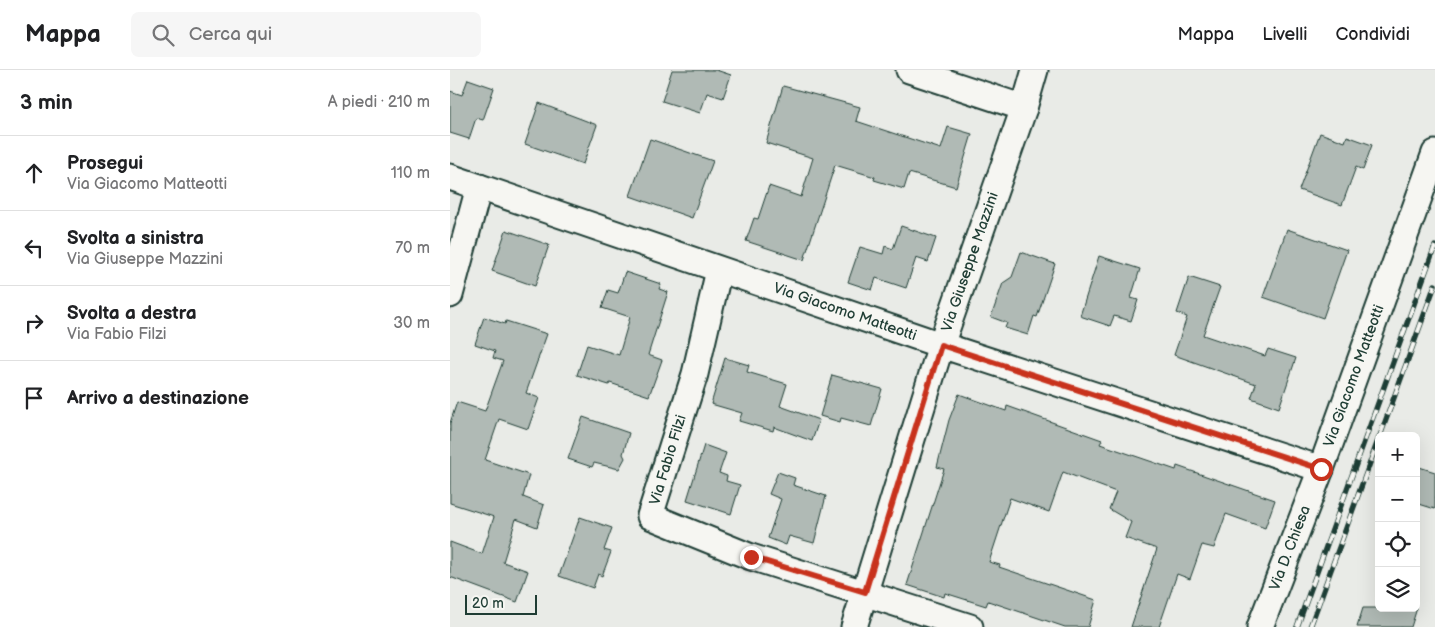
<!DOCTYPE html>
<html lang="it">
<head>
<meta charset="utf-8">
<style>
	:root { --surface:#fff; --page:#f6f6f6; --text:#202124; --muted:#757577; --line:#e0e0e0 }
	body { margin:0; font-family:"Balsamiq Sans",sans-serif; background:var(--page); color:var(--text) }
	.controls { position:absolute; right:15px; bottom:15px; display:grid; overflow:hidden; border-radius:8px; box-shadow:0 5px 20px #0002 }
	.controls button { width:45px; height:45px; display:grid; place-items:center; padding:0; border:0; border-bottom:1px solid var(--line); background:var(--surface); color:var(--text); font:25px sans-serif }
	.scale { position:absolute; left:15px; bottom:12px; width:72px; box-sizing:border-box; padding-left:5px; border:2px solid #1f3d34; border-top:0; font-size:14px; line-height:18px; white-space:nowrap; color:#1f3d34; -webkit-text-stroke:4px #f6f6f2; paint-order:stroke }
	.stop { position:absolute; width:15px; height:15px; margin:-11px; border:4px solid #c8321e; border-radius:50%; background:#fff }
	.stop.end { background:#c8321e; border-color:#fff; box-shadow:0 1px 5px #0008 }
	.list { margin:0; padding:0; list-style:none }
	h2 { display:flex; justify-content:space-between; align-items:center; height:65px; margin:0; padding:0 20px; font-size:21px }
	h2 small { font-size:16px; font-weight:400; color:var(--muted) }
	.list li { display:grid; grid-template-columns:32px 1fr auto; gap:15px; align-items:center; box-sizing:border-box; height:75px; padding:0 20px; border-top:1px solid var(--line) }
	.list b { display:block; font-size:19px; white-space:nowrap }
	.list p { margin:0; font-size:16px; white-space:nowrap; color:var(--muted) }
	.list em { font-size:16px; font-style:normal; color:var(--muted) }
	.icon { flex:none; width:28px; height:28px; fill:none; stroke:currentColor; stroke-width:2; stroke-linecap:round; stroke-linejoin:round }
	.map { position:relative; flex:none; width:985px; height:557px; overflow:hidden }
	header { display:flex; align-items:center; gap:30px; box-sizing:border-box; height:70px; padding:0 25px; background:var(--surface); border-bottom:1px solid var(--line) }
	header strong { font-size:24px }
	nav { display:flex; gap:28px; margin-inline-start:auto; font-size:18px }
	.search { width:350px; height:45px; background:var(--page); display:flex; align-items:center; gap:12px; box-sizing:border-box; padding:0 18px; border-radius:8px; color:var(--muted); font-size:19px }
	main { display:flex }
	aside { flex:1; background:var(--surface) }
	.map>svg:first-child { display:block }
	.building { fill:#b0bab5; stroke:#1f3d34 }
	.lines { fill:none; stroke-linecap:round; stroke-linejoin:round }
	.minor-casing { stroke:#1f3d34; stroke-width:29 }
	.minor { stroke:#f6f6f2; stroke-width:25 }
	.rail-casing { stroke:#1f3d34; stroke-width:5.5 }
	.rail { stroke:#f6f6f2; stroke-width:4; stroke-dasharray:11; stroke-linecap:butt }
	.route { stroke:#c8321e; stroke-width:6 }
	.labels { text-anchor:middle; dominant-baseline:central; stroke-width:4; stroke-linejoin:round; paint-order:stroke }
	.street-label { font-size:15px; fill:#1f3d34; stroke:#f6f6f2 }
</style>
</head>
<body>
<header>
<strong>Mappa</strong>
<div class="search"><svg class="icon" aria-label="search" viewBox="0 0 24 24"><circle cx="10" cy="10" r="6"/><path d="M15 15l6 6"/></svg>Cerca qui</div>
<nav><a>Mappa</a><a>Livelli</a><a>Condividi</a></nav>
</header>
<main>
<aside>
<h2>3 min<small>A piedi · 210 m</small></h2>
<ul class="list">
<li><svg class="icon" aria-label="ahead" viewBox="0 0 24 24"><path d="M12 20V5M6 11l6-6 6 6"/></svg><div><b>Prosegui</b><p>Via Giacomo Matteotti</p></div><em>110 m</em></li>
<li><svg class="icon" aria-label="left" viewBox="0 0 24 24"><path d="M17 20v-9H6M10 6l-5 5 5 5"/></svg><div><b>Svolta a sinistra</b><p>Via Giuseppe Mazzini</p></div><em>70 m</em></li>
<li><svg class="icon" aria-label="right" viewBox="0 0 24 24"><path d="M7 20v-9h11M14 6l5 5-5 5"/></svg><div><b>Svolta a destra</b><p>Via Fabio Filzi</p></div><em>30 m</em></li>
<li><svg class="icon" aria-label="arrive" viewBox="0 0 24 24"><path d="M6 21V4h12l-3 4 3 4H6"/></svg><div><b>Arrivo a destinazione</b></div></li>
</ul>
</aside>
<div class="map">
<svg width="985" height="557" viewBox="0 0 985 557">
	<rect width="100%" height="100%" fill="#e9ebe7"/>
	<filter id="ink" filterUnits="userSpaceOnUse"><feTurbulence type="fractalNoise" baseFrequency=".02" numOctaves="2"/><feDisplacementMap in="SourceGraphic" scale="10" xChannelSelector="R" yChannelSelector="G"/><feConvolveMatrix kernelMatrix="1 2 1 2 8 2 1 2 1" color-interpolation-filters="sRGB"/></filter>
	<g filter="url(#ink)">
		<g class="building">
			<path d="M 222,0 L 266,0 L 281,5 L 273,28 L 257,23 L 250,43 L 212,31 Z"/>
			<path d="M 18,9 L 44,18 L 33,50 L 26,48 L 19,69 L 0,63 L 0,21 L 12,25 Z"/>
			<path d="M 333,16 L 410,37 L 406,51 L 491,79 L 498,57 L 522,64 L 506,117 L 459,103 L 454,119 L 424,110 L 425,107 L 385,95 L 354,190 L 296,171 L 304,148 L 308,149 L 319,116 L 351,127 L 363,88 L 316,73 Z"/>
			<path d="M 89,33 L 147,55 L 133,94 L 75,74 Z"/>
			<path d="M 870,63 L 895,72 L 897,66 L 922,75 L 913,100 L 906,97 L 892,135 L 849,120 Z"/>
			<path d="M 200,69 L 263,91 L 242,148 L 180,126 Z"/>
			<path d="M 451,156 L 486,168 L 478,192 L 466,188 L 456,218 L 426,208 L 422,220 L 398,212 L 410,177 L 433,184 L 435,176 L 443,179 Z"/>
			<path d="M 837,159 L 897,180 L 873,248 L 813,227 Z"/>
			<path d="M 56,160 L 99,175 L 85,216 L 42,201 Z"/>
			<path d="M 571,182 L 605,194 L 587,247 L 584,246 L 578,265 L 555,258 L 557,253 L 541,247 L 553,213 L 562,207 Z"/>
			<path d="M 649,186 L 690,199 L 681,228 L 688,230 L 681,251 L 664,246 L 660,256 L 630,246 Z"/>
			<path d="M 175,202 L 211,214 L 209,219 L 218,222 L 198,285 L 212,290 L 199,326 L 160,313 L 159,315 L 127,305 L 137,275 L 169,285 L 180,247 L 152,238 L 158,220 L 168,223 Z"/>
			<path d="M 739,207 L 770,217 L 753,265 L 815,286 L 818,279 L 846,288 L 829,338 L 801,328 L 806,314 L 724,285 L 737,247 L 727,243 Z"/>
			<path d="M 34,247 L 55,254 L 56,251 L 97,264 L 76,323 L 89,328 L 78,359 L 49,349 L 35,390 L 79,405 L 73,427 L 94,435 L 87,457 L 66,449 L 53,492 L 78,501 L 67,532 L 0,507 L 0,472 L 32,484 L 44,447 L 0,433 L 0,353 L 7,332 L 35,341 L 53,291 L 43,288 L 45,281 L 25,274 Z"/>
			<path d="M 275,288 L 299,295 L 297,302 L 337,314 L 330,336 L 369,350 L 362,371 L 324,357 L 323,361 L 289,351 L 292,343 L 261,334 Z"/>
			<path d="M 382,305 L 432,319 L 421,356 L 391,348 L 390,352 L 370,346 Z"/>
			<path d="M 509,324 L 556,341 L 557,336 L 652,370 L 650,374 L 726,400 L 727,396 L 825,430 L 815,458 L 776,444 L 764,478 L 752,475 L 740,509 L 727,504 L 709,557 L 681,557 L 707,479 L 675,468 L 681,452 L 659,439 L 666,422 L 613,402 L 599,442 L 560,428 L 539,492 L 550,495 L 549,497 L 646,530 L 638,557 L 615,557 L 538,531 L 536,536 L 495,523 L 494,527 L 457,515 L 494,399 L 487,397 L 499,350 Z"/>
			<path d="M 133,347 L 179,363 L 173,384 L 175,388 L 169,399 L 144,393 L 142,397 L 118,389 Z"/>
			<path d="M 254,375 L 276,383 L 269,403 L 277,406 L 276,411 L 290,415 L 281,444 L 237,430 Z"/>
			<path d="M 966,396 L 985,402 L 985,439 L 966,433 Z"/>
			<path d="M 328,402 L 345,408 L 343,415 L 376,426 L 364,473 L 339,466 L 336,475 L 318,468 L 331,429 L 319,424 Z"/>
			<path d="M 130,447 L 162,458 L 154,480 L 161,482 L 152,506 L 148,504 L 143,518 L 109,506 Z"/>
			<path d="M 913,538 L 967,538 L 961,557 L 907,557 Z"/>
		</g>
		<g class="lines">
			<defs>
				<g id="minor">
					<path d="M 459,0 L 574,38"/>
					<path d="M 0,107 L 491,275 L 871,399 L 985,83"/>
					<path d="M 269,200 L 245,304 L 200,446 L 301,487 L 520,557"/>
					<path d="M 0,225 L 29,117"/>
					<path d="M 404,557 L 491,275 L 574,38 L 585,0"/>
					<path d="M 810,557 L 871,399"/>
				</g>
			</defs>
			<use href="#minor" class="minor-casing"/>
			<use href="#minor" class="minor"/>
			<defs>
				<g id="rail">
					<path d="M 930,366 L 985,215"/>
					<path d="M 847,557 L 985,176"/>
					<path d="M 860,557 L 929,368"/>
				</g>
			</defs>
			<use href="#rail" class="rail-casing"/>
			<use href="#rail" class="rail"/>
		</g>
	</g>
	<g class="lines" filter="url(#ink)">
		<path class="route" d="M 301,487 L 415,522 L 491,275 L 871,399"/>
	</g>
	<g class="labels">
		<g class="street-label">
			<text transform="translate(520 192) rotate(-71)">Via Giuseppe Mazzini</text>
			<text transform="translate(395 242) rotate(19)">Via Giacomo Matteotti</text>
			<text transform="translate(904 306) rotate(-70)">Via Giacomo Matteotti</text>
			<text transform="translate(218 390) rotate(-73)">Via Fabio Filzi</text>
			<text transform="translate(840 478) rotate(-69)">Via D. Chiesa</text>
		</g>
	</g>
</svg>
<div class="controls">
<button>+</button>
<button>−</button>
<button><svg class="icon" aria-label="locate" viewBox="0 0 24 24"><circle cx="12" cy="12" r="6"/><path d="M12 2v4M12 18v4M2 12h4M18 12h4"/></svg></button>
<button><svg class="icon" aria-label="layers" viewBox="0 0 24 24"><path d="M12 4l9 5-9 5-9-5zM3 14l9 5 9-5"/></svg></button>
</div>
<div class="scale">20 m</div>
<div class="stop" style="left:871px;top:399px"></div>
<div class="stop end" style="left:301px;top:487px"></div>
</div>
</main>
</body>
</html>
